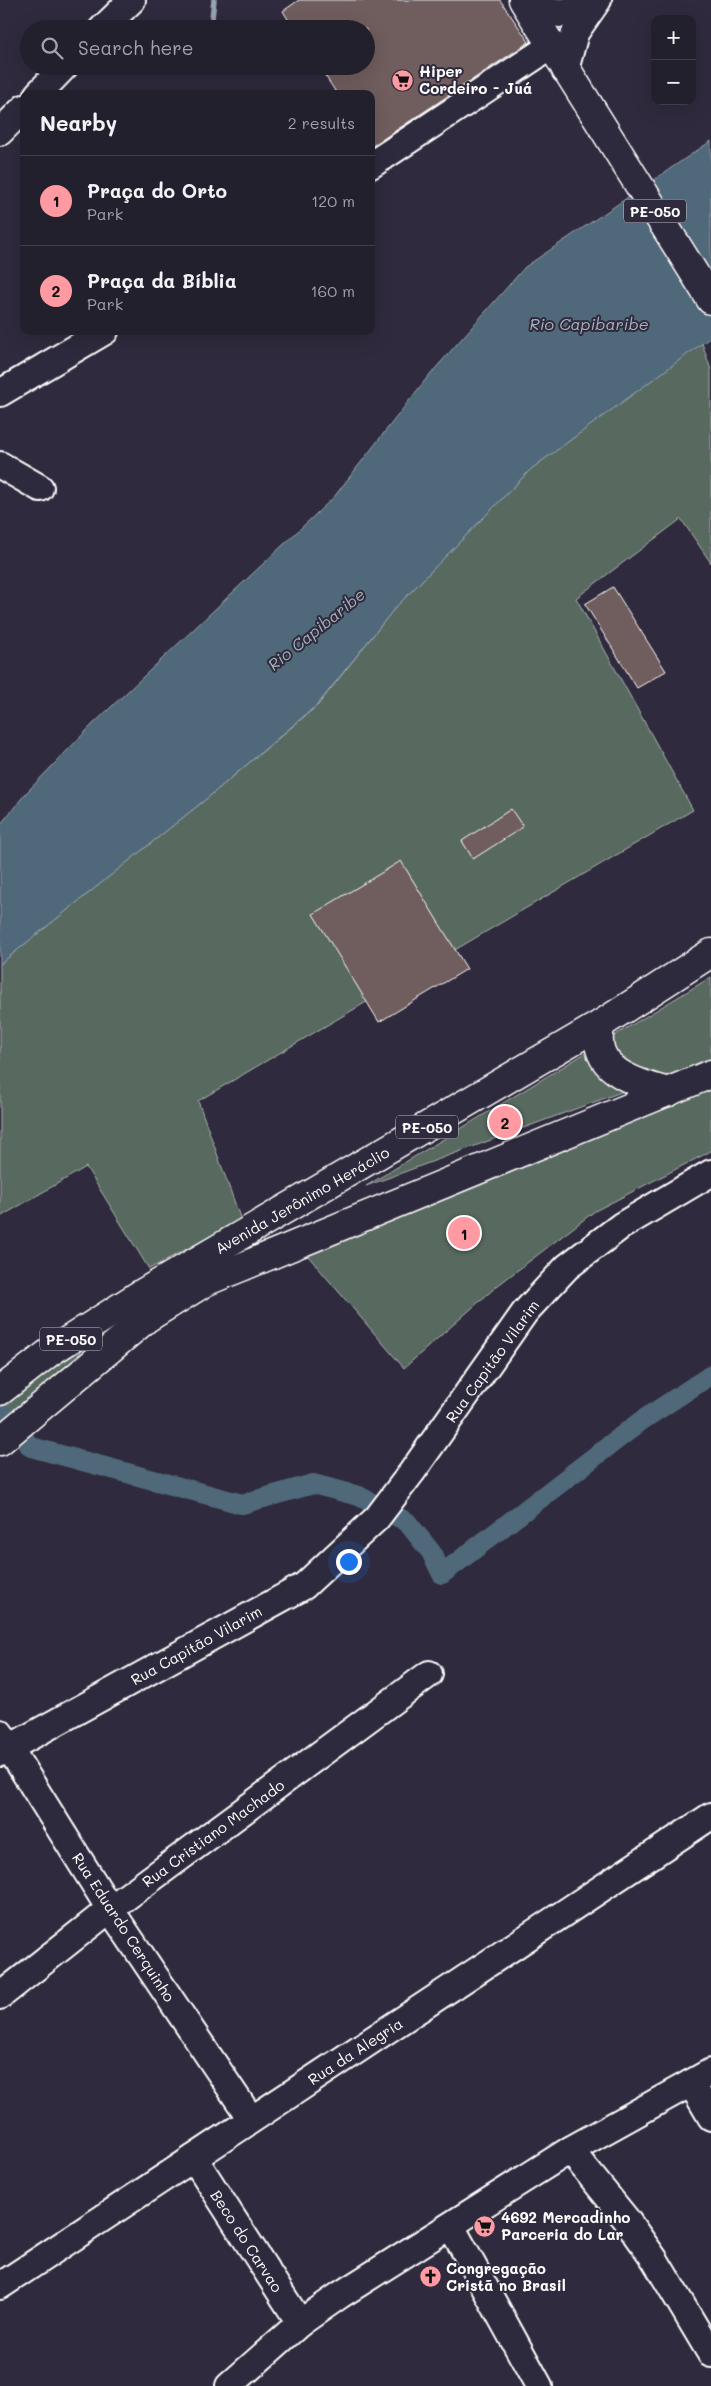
<!DOCTYPE html>
<html lang="en">
<head>
<meta charset="utf-8">
<style>
	:root { --surface:#23202e; --page:#2f2d3a; --text:#f1f3f6; --muted:#a3a3aa; --line:#403e4a; --accent:#ff9aa2 }
	body { margin:0; font-family:Mali,sans-serif; background:var(--page); color:var(--text) }
	.controls { position:absolute; right:15px; top:15px; display:grid; overflow:hidden; border-radius:10px; box-shadow:0 5px 20px #0002 }
	.controls button { width:45px; height:45px; display:grid; place-items:center; padding:0; border:0; border-bottom:1px solid var(--line); background:var(--surface); color:var(--text); font:25px sans-serif }
	.you { position:absolute; left:348px; top:1561px; width:18px; height:18px; margin:-12px; border:4px solid #fff; border-radius:50%; background:#1a73e8; box-shadow:0 0 0 8px #1a73e833 }
	.badge { display:grid; place-items:center; width:32px; height:32px; border-radius:50%; background:var(--accent); color:#111; font-size:16px; font-weight:700 }
	.pin { position:absolute; translate:-50% -50%; border:2px solid #fff; box-shadow:0 1px 5px #0006 }
	.list { margin:0; padding:0; list-style:none }
	h2 { display:flex; justify-content:space-between; align-items:center; height:65px; margin:0; padding:0 20px; font-size:21px }
	h2 small { font-size:16px; font-weight:400; color:var(--muted) }
	.list li { display:grid; grid-template-columns:32px 1fr auto; gap:15px; align-items:center; box-sizing:border-box; height:90px; padding:0 20px; border-top:1px solid var(--line) }
	.list b { display:block; font-size:19px; white-space:nowrap }
	.list p { margin:0; font-size:16px; white-space:nowrap; color:var(--muted) }
	.list em { font-size:16px; font-style:normal; color:var(--muted) }
	.icon { flex:none; width:28px; height:28px; fill:none; stroke:currentColor; stroke-width:2; stroke-linecap:round; stroke-linejoin:round }
	.map { position:relative; flex:none; width:711px; height:2386px; overflow:hidden }
	.search { position:absolute; background:var(--surface); box-shadow:0 5px 20px #0002; left:20px; top:20px; width:355px; height:55px; display:flex; align-items:center; gap:12px; box-sizing:border-box; padding:0 18px; border-radius:28px; color:var(--muted); font-size:19px }
	.panel { position:absolute; background:var(--surface); box-shadow:0 5px 20px #0002; left:20px; top:90px; width:355px; height:245px; border-radius:10px }
	.map>svg:first-child { display:block }
	.green { fill:#586960; stroke:#acb4b0 }
	.water { fill:#50687a; stroke:#96a4af }
	.lines { fill:none; stroke-linecap:round; stroke-linejoin:round }
	.stream { stroke:#96a4af; stroke-width:5.5 }
	.canal { stroke:#50687a; stroke-width:20 }
	.building { fill:#705d5d; stroke:#fff }
	.minor-casing { stroke:#fff; stroke-width:30 }
	.major-casing { stroke:#fff; stroke-width:31 }
	.minor { stroke:#2f2a3d; stroke-width:26 }
	.major { stroke:#2f2a3d; stroke-width:28 }
	.labels { text-anchor:middle; dominant-baseline:central; stroke-width:4; stroke-linejoin:round; paint-order:stroke }
	.shield { fill:#2f2a3d; stroke:#c1bfc5; stroke-width:1 }
	.shield-label { font-size:14px; font-weight:bold; fill:#fff }
	.poi-label { font-size:15px; font-weight:bold; fill:#fff; stroke:#2f2a3d; text-anchor:start }
	.street-label { font-size:15px; fill:#fff; stroke:#2f2a3d }
	.water-label { font-size:16px; font-style:italic; fill:#a8b4bc; stroke:#2f2a3d }
</style>
</head>
<body>
<div class="map">
<svg width="711" height="2386" viewBox="0 0 711 2386">
	<rect width="100%" height="100%" fill="#2f2a3d"/>
	<filter id="ink" filterUnits="userSpaceOnUse"><feTurbulence type="fractalNoise" baseFrequency=".02" numOctaves="2"/><feDisplacementMap in="SourceGraphic" scale="10" xChannelSelector="R" yChannelSelector="G"/><feConvolveMatrix kernelMatrix="1 2 1 2 8 2 1 2 1" color-interpolation-filters="sRGB"/></filter>
	<g filter="url(#ink)">
		<g class="green">
			<path d="M 702,343 L 711,370 L 711,563 L 681,519 L 576,598 L 693,810 L 198,1101 L 241,1220 L 149,1269 L 86,1167 L 0,1217 L 0,964 L 211,795 L 318,705 L 394,609 L 531,469 Z"/>
			<path d="M 711,977 L 711,1059 L 366,1186 Z"/>
			<path d="M 711,1088 L 711,1151 L 595,1211 L 497,1286 L 404,1368 L 308,1256 Z"/>
			<path d="M 83,1349 L 64,1373 L 0,1431 L 0,1403 Z"/>
		</g>
		<path class="water" d="M 711,141 L 711,337 L 531,469 L 394,609 L 318,704 L 211,795 L 0,964 L 0,825 L 26,793 L 92,725 L 334,497 L 426,379 L 525,267 Z"/>
		<g class="lines">
			<path class="stream" d="M 211,27 L 214,0"/>
			<path class="canal" d="M 0,1411 L 31,1447 L 242,1504 L 313,1484 L 359,1496 L 407,1522 L 431,1552 L 442,1574 L 641,1421 L 711,1375"/>
		</g>
		<g class="building">
			<path d="M 299,0 L 500,0 L 529,42 L 371,147 L 371,94 L 337,94 L 319,66 L 366,66 L 366,29 L 294,29 L 283,11 Z"/>
			<path d="M 613,587 L 666,671 L 637,688 L 585,604 Z"/>
			<path d="M 511,809 L 523,827 L 473,859 L 462,841 Z"/>
			<path d="M 401,861 L 467,969 L 379,1022 L 313,914 Z"/>
		</g>
		<g class="lines">
			<defs>
				<g id="minor">
					<path d="M 102,29 L 132,0"/>
					<path d="M 565,70 L 575,33 L 598,0"/>
					<path d="M 38,94 L 65,66"/>
					<path d="M 0,132 L 24,108"/>
					<path d="M 371,165 L 551,46"/>
					<path d="M 0,393 L 105,331"/>
					<path d="M 0,465 L 40,488"/>
					<path d="M 0,1733 L 110,1909 L 251,2119"/>
					<path d="M 0,1753 L 304,1586 L 377,1518 L 412,1472 L 525,1312 L 567,1267 L 621,1226 L 711,1173"/>
					<path d="M 0,1996 L 110,1909 L 429,1674"/>
					<path d="M 691,2083 L 711,2117"/>
					<path d="M 570,2150 L 626,2219 L 655,2260 L 711,2354"/>
					<path d="M 194,2158 L 300,2323"/>
					<path d="M 451,2226 L 539,2386"/>
					<path d="M 0,2286 L 711,1816"/>
					<path d="M 229,2386 L 300,2323 L 340,2295 L 570,2150 L 711,2072"/>
				</g>
				<g id="major">
					<path d="M 523,0 L 711,300"/>
					<path d="M 530,10 L 561,13 L 591,8"/>
					<path d="M 601,1024 C 588,1069 634,1083 669,1092"/>
					<path d="M 0,1391 L 50,1352 L 139,1295 L 601,1024 L 711,953"/>
					<path d="M 0,1441 L 147,1318 L 205,1282 L 711,1074"/>
				</g>
			</defs>
			<use href="#minor" class="minor-casing"/>
			<use href="#major" class="major-casing"/>
			<use href="#minor" class="minor"/>
			<use href="#major" class="major"/>
		</g>
	</g>
	<defs>
		<symbol id="supermarket-disc" viewBox="-11 -11 22 22"><circle r="9.5" fill="#ff9aa2" stroke="#2f2a3d"/><path d="M-6-5.5h2.5l.6 2H6L4.5 2H-2.5L-4.4-4H-6ZM-1.5 3.2a1.3 1.3 0 1 0 .1 0ZM3 3.2a1.3 1.3 0 1 0 .1 0Z" fill="#111"/></symbol>
		<symbol id="church-disc" viewBox="-11 -11 22 22"><circle r="9.5" fill="#ff9aa2" stroke="#2f2a3d"/><path d="M-1.2-6h2.4v3.5h3.3v2.4h-3.3V6h-2.4V-.1h-3.3v-2.4h3.3Z" fill="#111"/></symbol>
	</defs>
	<g fill-rule="evenodd">
		<use href="#supermarket-disc" x="390" y="68" width="25" height="25"/>
		<use href="#supermarket-disc" x="472" y="2214" width="25" height="25"/>
		<use href="#church-disc" x="418" y="2264" width="25" height="25"/>
	</g>
	<g class="labels">
		<g class="shield">
			<rect x="624" y="199.5" width="62" height="23" rx="4"/>
			<rect x="396" y="1115.5" width="62" height="23" rx="4"/>
			<rect x="40" y="1327.5" width="62" height="23" rx="4"/>
		</g>
		<g class="shield-label">
			<text x="655" y="211">PE-050</text>
			<text x="427" y="1127">PE-050</text>
			<text x="71" y="1339">PE-050</text>
		</g>
		<g class="poi-label">
			<text x="419" y="71">Hiper<tspan x="419" dy="17">Cordeiro - Juá</tspan></text>
			<text x="501" y="2217">4692 Mercadinho<tspan x="501" dy="17">Parceria do Lar</tspan></text>
			<text x="446" y="2268">Congregação<tspan x="446" dy="17">Cristã no Brasil</tspan></text>
		</g>
		<g class="street-label">
			<text transform="translate(302 1200) rotate(-30)">Avenida Jerônimo Heráclio</text>
			<text transform="translate(492 1361) rotate(-54)">Rua Capitão Vilarim</text>
			<text transform="translate(196 1645) rotate(-29)">Rua Capitão Vilarim</text>
			<text transform="translate(213 1833) rotate(-36)">Rua Cristiano Machado</text>
			<text transform="translate(124 1927) rotate(57)">Rua Eduardo Cerquinho</text>
			<text transform="translate(355 2051) rotate(-33)">Rua da Alegria</text>
			<text transform="translate(247 2241) rotate(57)">Beco do Carvao</text>
		</g>
		<g class="water-label">
			<text x="589" y="323">Rio Capibaribe</text>
			<text transform="translate(316 629) rotate(-39)">Rio Capibaribe</text>
		</g>
	</g>
</svg>
<div class="controls">
<button>+</button>
<button>−</button>
</div>
<div class="you"></div>
<div class="pin badge" style="left:464px;top:1233px">1</div>
<div class="pin badge" style="left:505px;top:1122px">2</div>
<div class="search"><svg class="icon" aria-label="search" viewBox="0 0 24 24"><circle cx="10" cy="10" r="6"/><path d="M15 15l6 6"/></svg>Search here</div>
<section class="panel">
<h2>Nearby<small>2 results</small></h2>
<ul class="list">
<li><span class="badge">1</span><div><b>Praça do Orto</b><p>Park</p></div><em>120 m</em></li>
<li><span class="badge">2</span><div><b>Praça da Bíblia</b><p>Park</p></div><em>160 m</em></li>
</ul>
</section>
</div>
</body>
</html>
